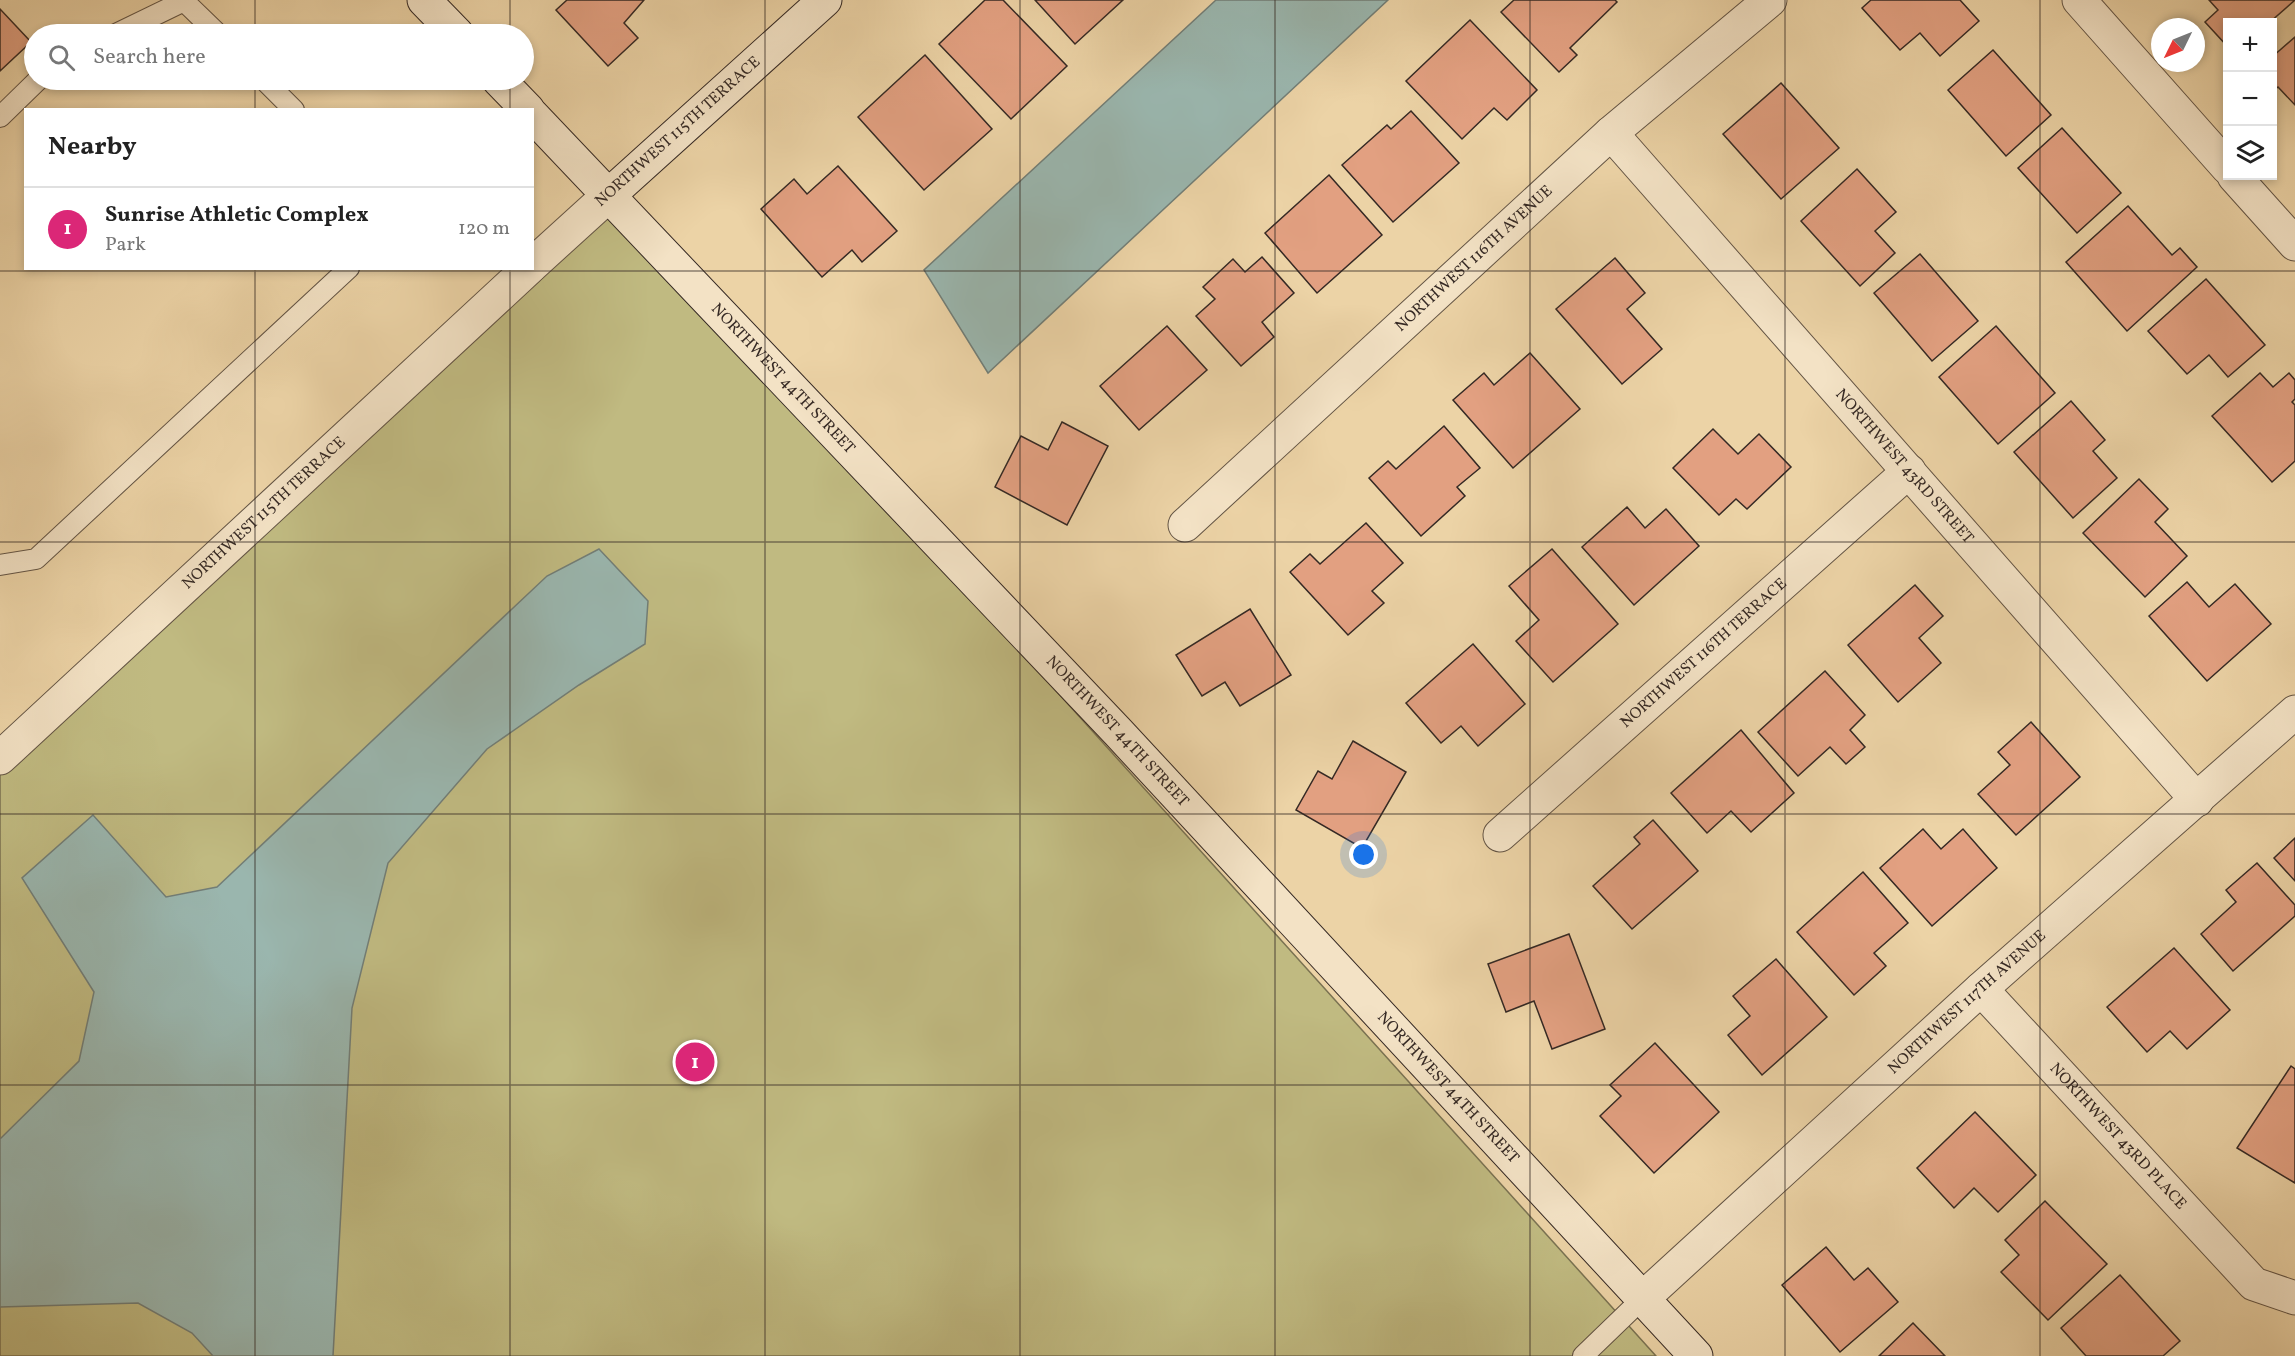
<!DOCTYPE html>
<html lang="en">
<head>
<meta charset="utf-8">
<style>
	:root { --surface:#fff; --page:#f2f2f2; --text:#222; --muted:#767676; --line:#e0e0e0; --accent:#db2777 }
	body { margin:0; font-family:Vollkorn,serif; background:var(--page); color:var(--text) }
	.controls { position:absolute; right:18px; top:18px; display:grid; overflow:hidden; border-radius:0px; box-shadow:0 3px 9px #0003 }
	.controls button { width:54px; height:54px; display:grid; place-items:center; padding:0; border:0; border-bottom:2px solid var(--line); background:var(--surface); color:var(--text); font:30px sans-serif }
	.compass { position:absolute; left:2151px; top:18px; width:54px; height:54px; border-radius:50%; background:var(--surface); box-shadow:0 3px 9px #0003; rotate:227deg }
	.you { position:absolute; left:1364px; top:855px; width:21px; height:21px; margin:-15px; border:4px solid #fff; border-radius:50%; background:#1a73e8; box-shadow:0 0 0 9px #1a73e833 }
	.badge { display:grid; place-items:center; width:39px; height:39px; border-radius:50%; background:var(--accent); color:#fff; font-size:20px; font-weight:700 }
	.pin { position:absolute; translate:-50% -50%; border:3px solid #fff; box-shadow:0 2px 6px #0006 }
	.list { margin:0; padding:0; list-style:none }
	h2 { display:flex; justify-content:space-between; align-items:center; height:78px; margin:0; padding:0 24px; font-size:26px }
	h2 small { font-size:20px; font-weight:400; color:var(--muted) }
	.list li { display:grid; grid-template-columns:39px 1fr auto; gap:18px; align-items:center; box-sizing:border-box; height:84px; padding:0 24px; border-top:2px solid var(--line) }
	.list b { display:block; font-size:22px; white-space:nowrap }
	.list p { margin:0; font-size:20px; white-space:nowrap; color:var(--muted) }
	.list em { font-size:20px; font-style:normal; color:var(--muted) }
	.icon { flex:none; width:33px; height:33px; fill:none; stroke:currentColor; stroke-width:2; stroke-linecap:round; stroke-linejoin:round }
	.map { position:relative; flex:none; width:2295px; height:1356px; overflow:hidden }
	.search { position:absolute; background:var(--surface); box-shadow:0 3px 9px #0003; left:24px; top:24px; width:510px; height:66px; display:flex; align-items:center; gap:15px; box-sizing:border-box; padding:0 21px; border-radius:33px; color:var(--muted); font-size:22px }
	.panel { position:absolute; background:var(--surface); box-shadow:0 3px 9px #0003; left:24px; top:108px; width:510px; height:162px; border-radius:0px }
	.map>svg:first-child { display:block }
	.green { fill:#c0ba81; stroke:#7a7252; stroke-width:1.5 }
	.water { fill:#9ab6ae; stroke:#727e77; stroke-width:1.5 }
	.building { fill:#e2a081; stroke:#352924; stroke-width:1.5 }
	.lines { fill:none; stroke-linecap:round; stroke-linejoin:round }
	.lane-casing { stroke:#635444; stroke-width:22 }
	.street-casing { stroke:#635444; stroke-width:35 }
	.secondary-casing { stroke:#352924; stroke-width:35 }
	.lane { stroke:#f3e2c5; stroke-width:20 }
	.street { stroke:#f3e2c5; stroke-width:33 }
	.secondary { stroke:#f3e2c5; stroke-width:33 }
	.grid { fill:none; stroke:#352924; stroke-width:1.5; stroke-opacity:0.55 }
	.labels { text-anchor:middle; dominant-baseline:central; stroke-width:4.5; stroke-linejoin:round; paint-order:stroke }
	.street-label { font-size:16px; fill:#352924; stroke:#f3e2c5 }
</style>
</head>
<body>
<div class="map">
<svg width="2295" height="1356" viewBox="0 0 2295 1356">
	<rect width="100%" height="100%" fill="#ecd3a6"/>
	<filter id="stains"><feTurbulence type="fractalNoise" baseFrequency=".00333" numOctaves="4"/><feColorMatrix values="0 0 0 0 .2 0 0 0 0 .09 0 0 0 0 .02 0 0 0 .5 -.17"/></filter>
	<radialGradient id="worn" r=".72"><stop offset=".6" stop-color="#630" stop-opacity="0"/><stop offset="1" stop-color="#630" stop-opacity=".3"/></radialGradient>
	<path class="green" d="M 609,195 L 1656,1356 L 0,1356 L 0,767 Z"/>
	<g class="water">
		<path d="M 1216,0 L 1388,0 L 988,373 L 924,270 Z"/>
		<path d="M 599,549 L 648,601 L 645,644 L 579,685 L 487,749 L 388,863 L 352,1008 L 333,1356 L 213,1356 L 192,1333 L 138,1303 L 0,1307 L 0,1139 L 79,1061 L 94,992 L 22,878 L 93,815 L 166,897 L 217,887 L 547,576 Z"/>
	</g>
	<g class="building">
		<path d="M 567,0 L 644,0 L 624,23 L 638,38 L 608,66 L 556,10 Z"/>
		<path d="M 985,0 L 1003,0 L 1067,66 L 1011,119 L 939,44 Z"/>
		<path d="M 1035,0 L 1123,0 L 1075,44 Z"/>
		<path d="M 1514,0 L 1615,0 L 1617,2 L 1570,48 L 1577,55 L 1559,72 L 1501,12 Z"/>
		<path d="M 1871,0 L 1960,0 L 1979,21 L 1940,56 L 1920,33 L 1900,50 L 1862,8 Z"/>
		<path d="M 2209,0 L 2295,0 L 2270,22 L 2228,22 L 2228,47 L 2205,22 L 2218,10 Z"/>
		<path d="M 0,9 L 31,42 L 0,71 Z"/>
		<path d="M 1470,20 L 1537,90 L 1507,120 L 1494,108 L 1462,139 L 1406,81 Z"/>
		<path d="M 2295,37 L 2295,105 L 2278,87 L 2272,92 L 2272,57 Z"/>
		<path d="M 1993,50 L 2051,115 L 2006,156 L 1948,90 Z"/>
		<path d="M 925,55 L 992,129 L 924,190 L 858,117 Z"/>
		<path d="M 1781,83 L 1839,148 L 1781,199 L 1723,134 Z"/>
		<path d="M 1411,111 L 1459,163 L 1393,222 L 1342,165 L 1387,125 L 1391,129 Z"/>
		<path d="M 2062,128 L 2121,193 L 2077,233 L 2018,168 Z"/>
		<path d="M 838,166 L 897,231 L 862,262 L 852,250 L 822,277 L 761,209 L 794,179 L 807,194 Z"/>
		<path d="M 1857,169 L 1896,212 L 1875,231 L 1895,253 L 1860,286 L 1801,221 Z"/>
		<path d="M 1329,175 L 1382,235 L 1317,293 L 1265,233 Z"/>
		<path d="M 2128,206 L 2172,255 L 2180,248 L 2197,267 L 2127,331 L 2066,262 Z"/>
		<path d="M 1920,254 L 1978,321 L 1932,361 L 1874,293 Z"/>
		<path d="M 1262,257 L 1294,293 L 1262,322 L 1274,337 L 1241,366 L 1196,316 L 1215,299 L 1203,287 L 1233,259 L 1245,272 Z"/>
		<path d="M 1615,258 L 1645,293 L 1627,309 L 1662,349 L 1622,384 L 1556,309 Z"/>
		<path d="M 2206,279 L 2265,345 L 2228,377 L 2209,355 L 2187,374 L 2148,331 Z"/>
		<path d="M 1167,326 L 1207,370 L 1139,430 L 1100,386 Z"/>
		<path d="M 1996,326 L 2055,393 L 1998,444 L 1939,377 Z"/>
		<path d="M 1530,353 L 1580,409 L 1513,468 L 1453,400 L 1484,373 L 1494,385 Z"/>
		<path d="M 2260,373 L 2273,387 L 2289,373 L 2295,380 L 2295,399 L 2292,402 L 2295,405 L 2295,461 L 2272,482 L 2212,416 Z"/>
		<path d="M 2071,401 L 2105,440 L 2093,451 L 2117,478 L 2073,518 L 2014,452 Z"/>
		<path d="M 1062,422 L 1108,446 L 1067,525 L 995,487 L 1021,436 L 1048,450 Z"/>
		<path d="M 1444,426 L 1480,468 L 1457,487 L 1465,496 L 1421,536 L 1369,478 L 1388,461 L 1396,469 Z"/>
		<path d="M 1713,429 L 1738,454 L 1759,434 L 1791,467 L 1747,509 L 1736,499 L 1719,515 L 1673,468 Z"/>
		<path d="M 2139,479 L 2168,509 L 2155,522 L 2187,556 L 2145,597 L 2083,533 Z"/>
		<path d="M 1627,507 L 1645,528 L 1666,509 L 1699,546 L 1634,605 L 1582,547 Z"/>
		<path d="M 1366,523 L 1403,563 L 1372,591 L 1384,603 L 1348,635 L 1290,572 L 1310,554 L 1320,564 Z"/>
		<path d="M 1552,549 L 1618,624 L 1553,682 L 1516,641 L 1539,620 L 1509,586 Z"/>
		<path d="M 2187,582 L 2209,607 L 2235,584 L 2271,624 L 2207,681 L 2149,616 Z"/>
		<path d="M 1915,585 L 1943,616 L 1919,638 L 1941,663 L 1898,702 L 1848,645 Z"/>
		<path d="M 1250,609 L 1291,675 L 1240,706 L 1225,682 L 1202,696 L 1176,655 Z"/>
		<path d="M 1473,644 L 1525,704 L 1478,746 L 1461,726 L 1441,743 L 1406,703 Z"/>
		<path d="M 1825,671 L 1865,715 L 1850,730 L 1865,747 L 1846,764 L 1830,747 L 1798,776 L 1758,732 Z"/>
		<path d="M 2031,722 L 2080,777 L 2016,835 L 1978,794 L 2010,765 L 1998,752 Z"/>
		<path d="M 1741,730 L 1794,793 L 1751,832 L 1731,811 L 1707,833 L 1671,793 Z"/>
		<path d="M 1353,741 L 1406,772 L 1362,848 L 1296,810 L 1318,771 L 1332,779 Z"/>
		<path d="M 1653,820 L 1698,871 L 1632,929 L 1593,886 L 1640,844 L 1634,837 Z"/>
		<path d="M 1923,829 L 1941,849 L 1963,829 L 1997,868 L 1932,926 L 1880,868 Z"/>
		<path d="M 2295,838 L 2295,881 L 2274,858 Z"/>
		<path d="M 2257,863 L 2295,905 L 2295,916 L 2233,971 L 2201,934 L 2236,902 L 2226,890 Z"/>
		<path d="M 1863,872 L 1908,923 L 1874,953 L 1886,966 L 1854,995 L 1797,932 Z"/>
		<path d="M 1569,934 L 1605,1029 L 1552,1049 L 1534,1001 L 1506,1012 L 1488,964 Z"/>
		<path d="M 2174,948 L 2230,1010 L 2187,1049 L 2170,1031 L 2147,1052 L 2107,1007 Z"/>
		<path d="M 1776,959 L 1827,1017 L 1762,1075 L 1728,1035 L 1750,1016 L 1733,996 Z"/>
		<path d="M 1655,1043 L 1719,1112 L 1654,1173 L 1600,1116 L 1621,1096 L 1610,1085 Z"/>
		<path d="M 2291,1066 L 2295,1069 L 2295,1183 L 2237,1148 Z"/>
		<path d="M 1975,1112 L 2036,1175 L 1998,1212 L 1974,1188 L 1954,1208 L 1917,1168 Z"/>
		<path d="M 2045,1201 L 2107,1264 L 2048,1320 L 2001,1272 L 2019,1255 L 2005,1240 Z"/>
		<path d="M 1826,1247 L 1854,1280 L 1868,1268 L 1898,1302 L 1840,1352 L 1782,1285 Z"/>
		<path d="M 2120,1275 L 2180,1341 L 2163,1356 L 2086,1356 L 2061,1328 Z"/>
		<path d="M 1913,1323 L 1945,1356 L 1879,1356 Z"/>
	</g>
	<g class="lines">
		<defs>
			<g id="lane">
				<path d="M 183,0 L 218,34"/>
				<path d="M 116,34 L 186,0"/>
				<path d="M 264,80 L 294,110"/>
				<path d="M 0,117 L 38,80"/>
				<path d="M 0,565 L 36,559 L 349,268"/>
				<path d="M 1583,1356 L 1642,1299"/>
			</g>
			<g id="street">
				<path d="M 2079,0 L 2228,168"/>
				<path id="s1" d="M 1611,133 L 2197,800"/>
				<path d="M 2234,176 L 2295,244"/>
				<path d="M 532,265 L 609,195"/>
				<path id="s2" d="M 1185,525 L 1611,133 L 1770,0"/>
				<path id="s3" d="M 0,758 L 529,268"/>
				<path id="s4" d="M 1500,835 L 1909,471"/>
				<path id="s5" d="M 1981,989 L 2254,1284 L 2295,1298"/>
				<path id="s6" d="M 1642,1299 L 1981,989 L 2295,712"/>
			</g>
			<g id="secondary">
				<path d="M 424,0 L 457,34"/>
				<path d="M 499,80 L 528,110"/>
				<path id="s7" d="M 532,115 L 1118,732 L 1696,1356"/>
				<path d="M 609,195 L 825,0"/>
			</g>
		</defs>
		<use href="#lane" class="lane-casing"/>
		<use href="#street" class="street-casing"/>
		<use href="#secondary" class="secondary-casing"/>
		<use href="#lane" class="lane"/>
		<use href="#street" class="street"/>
		<use href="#secondary" class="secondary"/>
	</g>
	<path class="grid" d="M 255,0 L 255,34M 510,0 L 510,34M 765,0 L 765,1356M 1020,0 L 1020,1356M 1275,0 L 1275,1356M 1530,0 L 1530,1356M 1785,0 L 1785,1356M 2040,0 L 2040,1356M 255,80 L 255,110M 510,80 L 510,110M 255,268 L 255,1356M 510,268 L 510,1356M 0,271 L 2295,271M 0,542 L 2295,542M 0,814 L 2295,814M 0,1085 L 2295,1085"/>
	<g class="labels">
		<g class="street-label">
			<text transform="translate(678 132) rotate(-42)">NORTHWEST 115TH TERRACE</text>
			<text stroke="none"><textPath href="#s2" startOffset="393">NORTHWEST 116TH AVENUE</textPath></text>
			<text stroke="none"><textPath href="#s7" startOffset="364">NORTHWEST 44TH STREET</textPath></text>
			<text stroke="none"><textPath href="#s1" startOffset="444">NORTHWEST 43RD STREET</textPath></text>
			<text stroke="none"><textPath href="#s3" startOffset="360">NORTHWEST 115TH TERRACE</textPath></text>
			<text stroke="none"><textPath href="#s4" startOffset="273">NORTHWEST 116TH TERRACE</textPath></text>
			<text stroke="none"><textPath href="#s7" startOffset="850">NORTHWEST 44TH STREET</textPath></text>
			<text stroke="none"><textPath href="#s6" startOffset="440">NORTHWEST 117TH AVENUE</textPath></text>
			<text stroke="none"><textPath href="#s7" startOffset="1336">NORTHWEST 44TH STREET</textPath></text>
			<text stroke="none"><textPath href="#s5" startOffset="201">NORTHWEST 43RD PLACE</textPath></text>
		</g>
	</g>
	<rect width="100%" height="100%" filter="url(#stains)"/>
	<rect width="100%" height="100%" fill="url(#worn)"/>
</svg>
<div class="controls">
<button>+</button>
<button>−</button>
<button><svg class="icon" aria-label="layers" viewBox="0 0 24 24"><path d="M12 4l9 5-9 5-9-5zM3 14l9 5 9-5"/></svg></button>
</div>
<svg class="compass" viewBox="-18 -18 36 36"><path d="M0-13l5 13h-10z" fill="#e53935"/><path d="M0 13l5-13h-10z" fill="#767676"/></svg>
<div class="you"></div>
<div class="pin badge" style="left:695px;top:1062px">1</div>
<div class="search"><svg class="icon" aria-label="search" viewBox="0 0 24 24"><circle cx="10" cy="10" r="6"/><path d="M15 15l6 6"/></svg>Search here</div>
<section class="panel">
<h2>Nearby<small></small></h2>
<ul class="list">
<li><span class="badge">1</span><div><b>Sunrise Athletic Complex</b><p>Park</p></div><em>120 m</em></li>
</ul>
</section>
</div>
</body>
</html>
